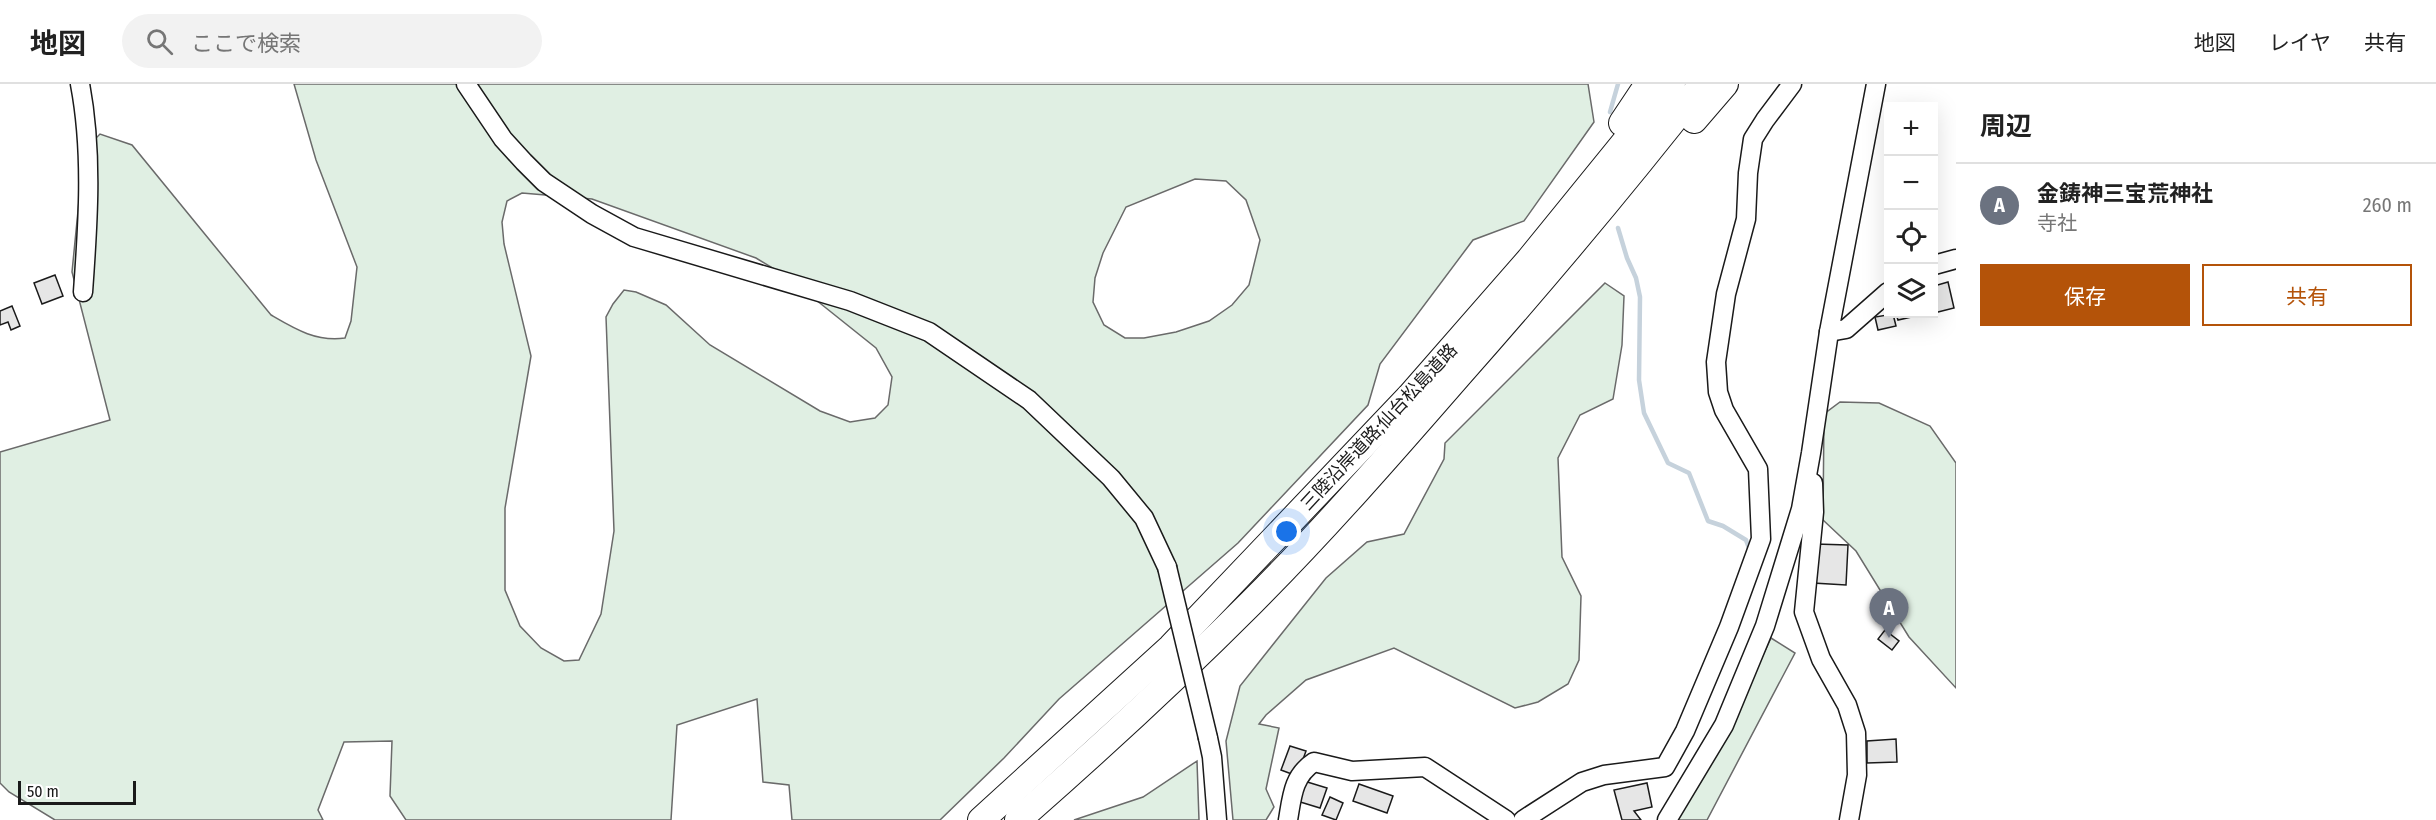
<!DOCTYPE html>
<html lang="ja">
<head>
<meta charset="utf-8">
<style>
	:root { --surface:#fff; --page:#f2f2f2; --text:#222; --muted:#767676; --line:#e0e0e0; --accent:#b45309 }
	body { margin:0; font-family:"Fira Sans Condensed","Noto Sans JP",sans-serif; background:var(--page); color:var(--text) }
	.controls { position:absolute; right:18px; top:18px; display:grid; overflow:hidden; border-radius:0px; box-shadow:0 6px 24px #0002 }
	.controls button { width:54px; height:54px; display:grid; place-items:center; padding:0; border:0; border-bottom:2px solid var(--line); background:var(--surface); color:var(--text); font:30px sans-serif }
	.scale { position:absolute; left:18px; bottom:15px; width:118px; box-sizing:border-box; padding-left:6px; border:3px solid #1a1a1a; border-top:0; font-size:16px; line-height:21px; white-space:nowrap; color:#1a1a1a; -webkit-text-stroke:4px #fff; paint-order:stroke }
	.you { position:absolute; left:1287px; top:448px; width:21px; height:21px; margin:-15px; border:4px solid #fff; border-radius:50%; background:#1a73e8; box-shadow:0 0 0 9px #1a73e833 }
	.badge { display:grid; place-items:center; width:39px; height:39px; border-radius:50%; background:var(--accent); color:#fff; font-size:20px; font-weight:700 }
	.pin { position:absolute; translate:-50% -50px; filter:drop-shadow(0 2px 3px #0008) }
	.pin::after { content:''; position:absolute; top:32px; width:21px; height:18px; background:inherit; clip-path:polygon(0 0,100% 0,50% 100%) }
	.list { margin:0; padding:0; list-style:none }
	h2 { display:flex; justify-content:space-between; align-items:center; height:78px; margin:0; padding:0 24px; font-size:26px }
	h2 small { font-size:20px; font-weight:400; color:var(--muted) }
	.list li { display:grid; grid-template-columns:39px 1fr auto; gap:18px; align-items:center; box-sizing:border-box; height:84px; padding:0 24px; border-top:2px solid var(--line) }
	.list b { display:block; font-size:22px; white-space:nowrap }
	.list p { margin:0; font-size:20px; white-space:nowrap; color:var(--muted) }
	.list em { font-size:20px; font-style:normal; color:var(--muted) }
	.actions { display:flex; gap:12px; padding:18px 24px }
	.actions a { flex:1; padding:14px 0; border:2px solid var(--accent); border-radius:0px; text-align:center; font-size:21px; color:var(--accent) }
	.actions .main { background:var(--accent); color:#fff }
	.icon { flex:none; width:33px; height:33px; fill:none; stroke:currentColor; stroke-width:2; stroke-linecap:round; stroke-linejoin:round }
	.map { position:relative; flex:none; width:1956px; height:736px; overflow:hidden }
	header { display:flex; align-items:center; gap:36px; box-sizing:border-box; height:84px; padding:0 30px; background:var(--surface); border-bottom:2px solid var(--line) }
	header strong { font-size:28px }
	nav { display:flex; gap:33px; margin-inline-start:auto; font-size:21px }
	.search { width:420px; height:54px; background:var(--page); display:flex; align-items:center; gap:15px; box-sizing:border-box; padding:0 21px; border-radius:33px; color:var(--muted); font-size:22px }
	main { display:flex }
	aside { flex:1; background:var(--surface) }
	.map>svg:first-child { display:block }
	.green { fill:#e0efe3; stroke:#6a6a6a; stroke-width:1.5; fill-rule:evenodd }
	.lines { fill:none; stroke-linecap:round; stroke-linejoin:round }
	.stream { stroke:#c6d2dc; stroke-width:4.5 }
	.building { fill:#e6e6e6; stroke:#1a1a1a; stroke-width:1.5 }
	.minor-casing { stroke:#1a1a1a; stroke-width:21 }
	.highway-casing { stroke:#1a1a1a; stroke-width:28 }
	.minor { stroke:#fff; stroke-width:18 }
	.highway { stroke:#fff; stroke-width:26 }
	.minor-bridge-casing { stroke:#1a1a1a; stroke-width:21; stroke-linecap:butt }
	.minor-bridge { stroke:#fff; stroke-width:18 }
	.labels { text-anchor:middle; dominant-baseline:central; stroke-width:4.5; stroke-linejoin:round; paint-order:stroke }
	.street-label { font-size:18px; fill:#1a1a1a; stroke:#fff }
</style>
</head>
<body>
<header>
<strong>地図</strong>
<div class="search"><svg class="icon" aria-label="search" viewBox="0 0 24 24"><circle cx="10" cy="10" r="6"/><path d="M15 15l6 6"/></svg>ここで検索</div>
<nav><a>地図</a><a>レイヤ</a><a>共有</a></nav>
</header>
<main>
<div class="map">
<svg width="1956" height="736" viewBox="0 0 1956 736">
	<rect width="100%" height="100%" fill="#fff"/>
	<g class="green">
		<path d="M 294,0 L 1588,0 L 1594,38 L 1524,137 L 1473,156 L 1380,280 L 1368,321 L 1238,459 L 1059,615 L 1004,674 L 940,736 L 792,736 L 789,701 L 763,698 L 757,615 L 677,641 L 671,736 L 406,736 L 390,712 L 392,657 L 344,658 L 318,726 L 323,736 L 55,736 L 9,708 L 0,699 L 0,368 L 110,336 L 72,188 L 84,66 L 100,50 L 132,61 L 271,231 C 295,245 316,258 345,254 L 351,237 L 357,183 L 316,76 ZM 1195,95 L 1226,97 L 1246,116 L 1260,156 L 1249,201 L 1232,221 L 1209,237 L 1176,248 L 1144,254 L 1125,254 L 1104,241 L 1093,218 L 1095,194 L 1103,169 L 1126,123 ZM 522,109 L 592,115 L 756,174 L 786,192 L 876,264 L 892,293 L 888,321 L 875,334 L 850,338 L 820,327 L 710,261 L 666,221 L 636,208 L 624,206 L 613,220 L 606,233 L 614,447 L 601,530 L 579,576 L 564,577 L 541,564 L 520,542 L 505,506 L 505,424 L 531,272 L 504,160 L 502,138 L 507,117 Z"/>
		<path d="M 1605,199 L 1624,212 L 1622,261 L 1613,315 L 1580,331 L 1558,374 L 1562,473 L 1581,512 L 1579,576 L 1568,600 L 1538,618 L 1515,624 L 1394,564 L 1306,596 L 1266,631 L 1259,640 L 1279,644 L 1266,705 L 1274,723 L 1266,736 L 1233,736 L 1226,657 L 1240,602 L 1326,494 L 1367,458 L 1404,450 L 1444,375 L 1445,359 Z"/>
		<path d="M 1840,318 L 1879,319 L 1930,342 L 1956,379 L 1956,604 L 1909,553 L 1856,467 L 1823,436 L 1824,330 Z"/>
		<path d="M 1771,554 L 1795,569 L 1707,736 L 1675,736 L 1722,659 Z"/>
		<path d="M 1197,677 L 1199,736 L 1074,736 L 1143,713 Z"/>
	</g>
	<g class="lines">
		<g class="stream">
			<path d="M 1610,28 L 1618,0"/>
			<path d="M 1618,144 L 1627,174 L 1636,194 L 1640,213 L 1639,296 L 1644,329 L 1668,379 L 1689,389 L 1708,437 L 1723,442 L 1746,456 L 1750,467"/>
		</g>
	</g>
	<g class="building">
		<path d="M 55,191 L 63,212 L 42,220 L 34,199 Z"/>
		<path d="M 1948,198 L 1954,224 L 1934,229 L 1934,202 Z"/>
		<path d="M 12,222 L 20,242 L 11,246 L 8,238 L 0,241 L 0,227 Z"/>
		<path d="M 1893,230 L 1896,242 L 1878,246 L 1875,233 Z"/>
		<path d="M 1896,230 L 1919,230 L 1920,231 L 1898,236 Z"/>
		<path d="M 1815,460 L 1848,461 L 1846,501 L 1813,499 Z"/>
		<path d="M 1885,546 L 1899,557 L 1892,566 L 1878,555 Z"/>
		<path d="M 1896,655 L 1897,678 L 1867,679 L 1867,657 Z"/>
		<path d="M 1290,662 L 1306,667 L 1297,692 L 1281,686 Z"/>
		<path d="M 1304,697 L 1327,704 L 1320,724 L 1297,717 Z"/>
		<path d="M 1647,699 L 1652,723 L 1634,727 L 1641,736 L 1622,736 L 1614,706 Z"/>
		<path d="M 1359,700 L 1393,712 L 1387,729 L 1353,717 Z"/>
		<path d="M 1330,713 L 1343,719 L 1336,736 L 1322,731 Z"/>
	</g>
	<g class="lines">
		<defs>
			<g id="minor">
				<path d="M 80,0 C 93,68 88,140 83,208"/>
				<path d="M 466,0 L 503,55 L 524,78 L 544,98 L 592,130 L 634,153 L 850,217 L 929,248 L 1029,316 L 1111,394 L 1144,434 L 1167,483"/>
				<path d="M 1934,181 L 1956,175"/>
				<path d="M 1829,248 L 1846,245 L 1888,208"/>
				<path d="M 1813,399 L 1814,428 L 1804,528 L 1821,575 L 1847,621 L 1856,649 L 1857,691 L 1849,736"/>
				<path d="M 1208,654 L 1212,673 L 1217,736"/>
				<path d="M 1288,736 C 1292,712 1293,692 1314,678 L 1352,687 L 1425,683 L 1506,736"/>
				<path d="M 1523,736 L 1582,698 L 1604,691 L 1665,683 L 1685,647 L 1729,543 L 1761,455 L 1758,385 L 1724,326 L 1718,308 L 1716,278 L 1726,210 L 1746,135 L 1748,89 L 1753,55 L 1765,36 L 1792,0"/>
				<path d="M 1667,736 L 1724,641 L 1765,542 L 1801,425 L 1811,369 L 1829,248 L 1876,0"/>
			</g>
			<g id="highway">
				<path d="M 1694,36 L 1725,0"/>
				<path d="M 1622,39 L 1648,0"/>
				<path d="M 981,736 L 1171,563 L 1410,312 L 1529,176 L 1672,0"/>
				<path d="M 1018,736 C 1098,666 1176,594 1251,519 C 1324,446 1392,368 1459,291 C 1543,196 1624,100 1702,0"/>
			</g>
		</defs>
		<use href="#minor" class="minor-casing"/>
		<use href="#highway" class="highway-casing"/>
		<use href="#minor" class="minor"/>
		<use href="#highway" class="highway"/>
		<defs>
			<path id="minor-bridge" d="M 1167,483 L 1208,654"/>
		</defs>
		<use href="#minor-bridge" class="minor-bridge-casing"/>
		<use href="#minor-bridge" class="minor-bridge"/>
	</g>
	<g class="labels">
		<g class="street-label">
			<text transform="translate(1379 343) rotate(-47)">三陸沿岸道路;仙台松島道路</text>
		</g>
	</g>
</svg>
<div class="controls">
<button>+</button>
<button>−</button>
<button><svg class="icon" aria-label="locate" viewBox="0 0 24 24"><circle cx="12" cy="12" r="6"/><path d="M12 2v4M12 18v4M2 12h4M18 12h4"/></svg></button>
<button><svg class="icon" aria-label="layers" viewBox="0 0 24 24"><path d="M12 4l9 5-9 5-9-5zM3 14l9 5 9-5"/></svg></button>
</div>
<div class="scale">50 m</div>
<div class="you"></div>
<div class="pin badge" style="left:1889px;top:554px;background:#6b7280">A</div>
</div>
<aside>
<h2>周辺<small></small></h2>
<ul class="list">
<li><span class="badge" style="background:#6b7280">A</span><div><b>金鋳神三宝荒神社</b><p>寺社</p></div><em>260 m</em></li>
</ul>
<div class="actions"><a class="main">保存</a><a>共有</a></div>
</aside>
</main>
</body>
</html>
